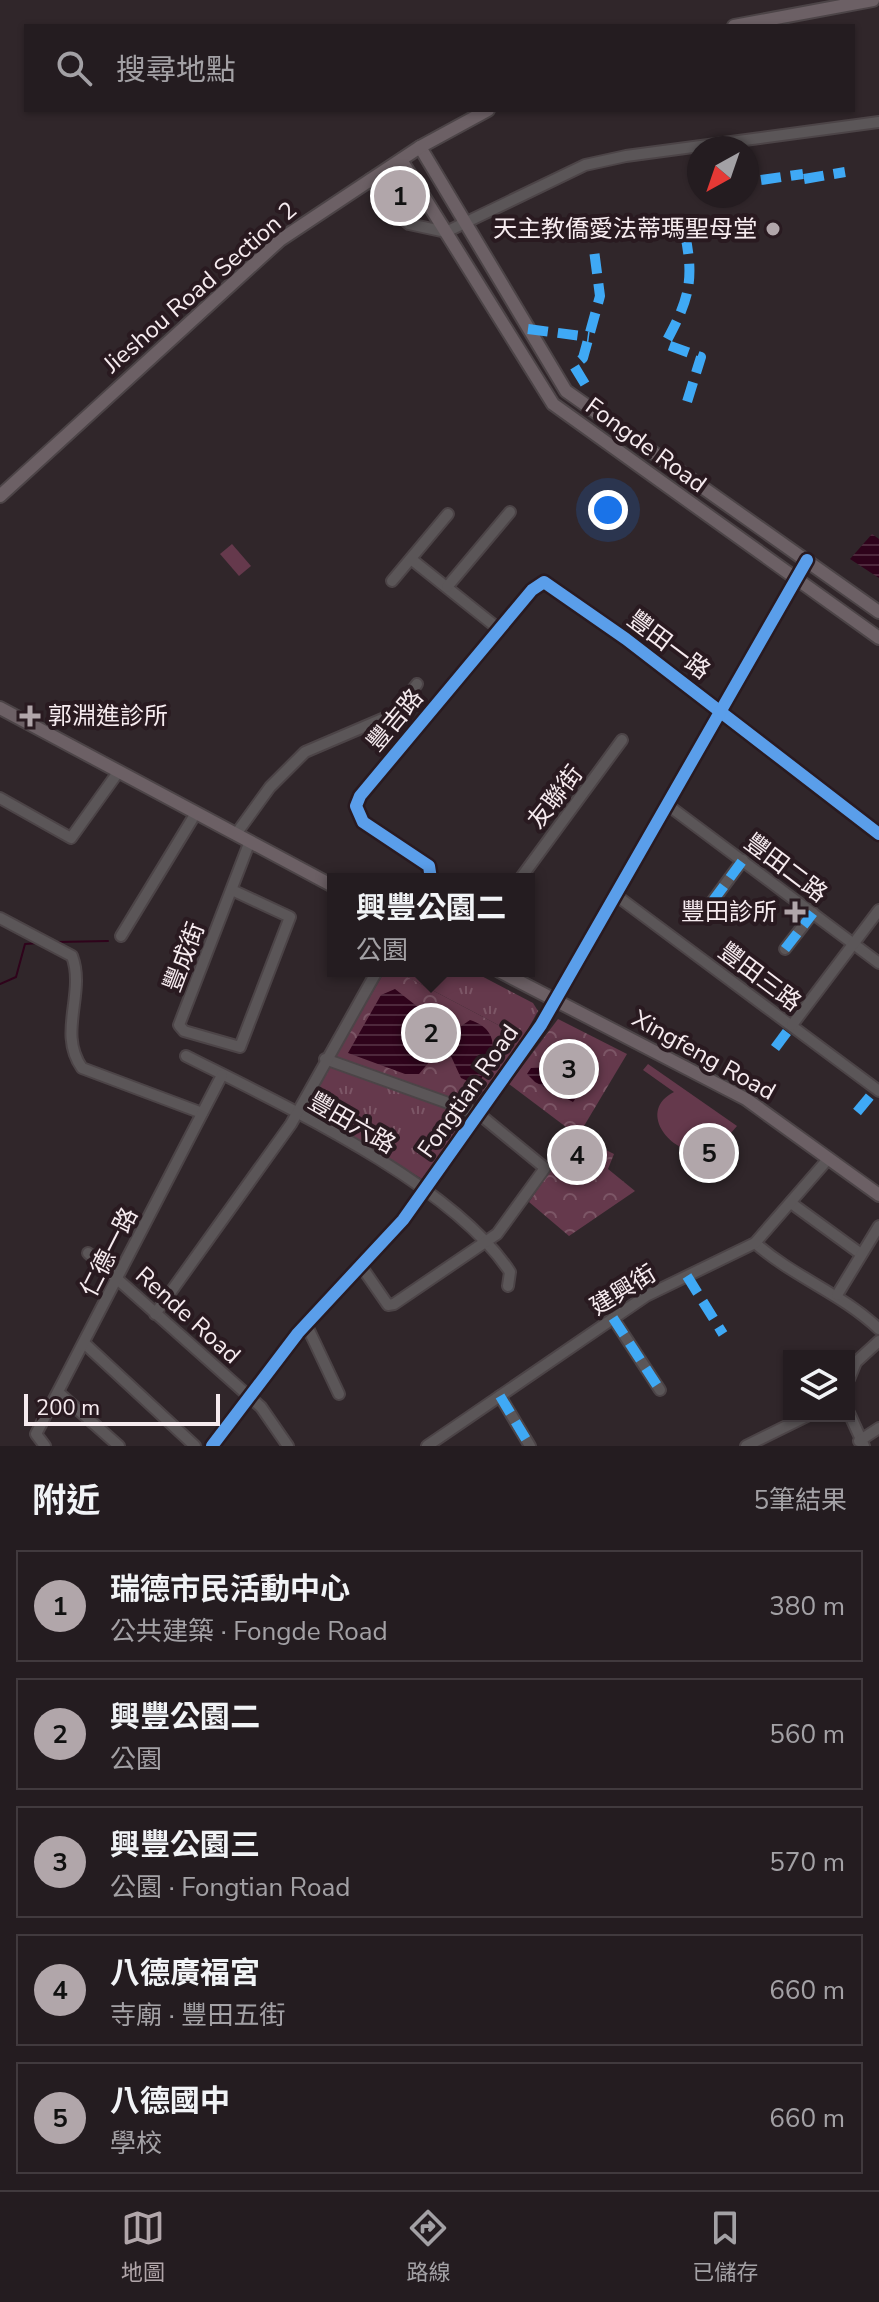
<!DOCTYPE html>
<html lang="zh-TW">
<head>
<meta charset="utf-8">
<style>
	:root { --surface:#241c20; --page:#30292d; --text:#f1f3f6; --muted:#a3a1a5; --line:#413a3e; --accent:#b1a6aa }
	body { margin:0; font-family:"Nunito Sans","Noto Sans TC",sans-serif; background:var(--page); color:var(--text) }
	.controls { position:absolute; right:24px; bottom:24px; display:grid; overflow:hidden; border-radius:0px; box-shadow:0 2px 6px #0004 }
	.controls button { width:72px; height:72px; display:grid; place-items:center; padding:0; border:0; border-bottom:2px solid var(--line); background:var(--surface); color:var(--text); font:40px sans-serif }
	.compass { position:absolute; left:687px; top:136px; width:72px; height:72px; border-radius:50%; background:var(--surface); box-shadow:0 2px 6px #0004; rotate:220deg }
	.scale { position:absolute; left:24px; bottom:20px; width:196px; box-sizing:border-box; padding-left:8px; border:4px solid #f6ebef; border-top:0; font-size:22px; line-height:28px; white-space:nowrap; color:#f6ebef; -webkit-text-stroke:6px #291a20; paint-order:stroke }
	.you { position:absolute; left:608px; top:510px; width:28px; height:28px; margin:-20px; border:6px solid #fff; border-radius:50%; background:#1a73e8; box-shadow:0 0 0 12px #1a73e833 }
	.badge { display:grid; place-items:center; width:52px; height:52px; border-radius:50%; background:var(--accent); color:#111; font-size:26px; font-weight:700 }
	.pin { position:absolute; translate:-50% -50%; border:4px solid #fff; box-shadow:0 2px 8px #0006 }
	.popup { position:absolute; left:327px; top:873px; width:208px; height:104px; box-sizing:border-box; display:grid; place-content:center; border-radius:0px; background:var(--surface); filter:drop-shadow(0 2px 6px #0005); font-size:26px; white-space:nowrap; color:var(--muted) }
	.popup b { font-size:30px; color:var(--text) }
	.popup::after { content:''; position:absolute; left:50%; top:100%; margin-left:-16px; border:16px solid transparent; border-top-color:var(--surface) }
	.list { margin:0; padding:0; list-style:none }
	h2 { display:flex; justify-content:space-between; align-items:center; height:104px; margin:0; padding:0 32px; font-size:34px }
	h2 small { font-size:26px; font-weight:400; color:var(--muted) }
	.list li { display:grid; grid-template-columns:52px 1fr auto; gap:24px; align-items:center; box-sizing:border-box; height:112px; margin:0 16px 16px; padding:0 16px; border:2px solid var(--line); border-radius:0px }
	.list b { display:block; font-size:30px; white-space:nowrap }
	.list p { margin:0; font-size:26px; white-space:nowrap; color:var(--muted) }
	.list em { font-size:26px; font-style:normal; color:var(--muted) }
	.icon { flex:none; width:44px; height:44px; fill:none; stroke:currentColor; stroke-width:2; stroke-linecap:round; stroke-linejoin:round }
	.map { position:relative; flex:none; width:879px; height:1446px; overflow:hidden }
	.search { position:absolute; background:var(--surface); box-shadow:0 2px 6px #0004; left:24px; right:24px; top:24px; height:88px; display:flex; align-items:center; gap:20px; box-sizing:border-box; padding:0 28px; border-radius:0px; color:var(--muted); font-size:30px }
	.sheet { height:744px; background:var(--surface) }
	nav { display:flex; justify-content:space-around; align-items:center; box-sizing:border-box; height:112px; border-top:2px solid var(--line); background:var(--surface); font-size:22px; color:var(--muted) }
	nav a { display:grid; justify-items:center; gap:4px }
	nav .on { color:var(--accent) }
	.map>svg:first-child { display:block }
	.grass { fill:url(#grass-tufts) }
	.park { fill:url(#park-crowns) }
	.garden { fill:#65394c }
	.water { fill:url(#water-rules) }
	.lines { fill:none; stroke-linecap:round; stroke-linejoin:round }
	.stream { stroke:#2f031b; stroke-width:2 }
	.minor-casing { stroke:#4c4447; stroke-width:14 }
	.major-casing { stroke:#4c4447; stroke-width:16 }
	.minor { stroke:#5b5658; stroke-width:10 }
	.major { stroke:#6c6065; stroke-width:12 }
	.quiet { stroke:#3fa9f5; stroke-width:10; stroke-dasharray:20 10; stroke-linecap:butt }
	.cycleway-casing { stroke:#291a20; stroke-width:17 }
	.cycleway { stroke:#5a9eea; stroke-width:12 }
	.poi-dot { fill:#b1a6aa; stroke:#291a20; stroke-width:3 }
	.labels { text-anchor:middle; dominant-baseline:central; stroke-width:8; stroke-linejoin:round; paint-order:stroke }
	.poi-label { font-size:24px; fill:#f6ebef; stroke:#291a20; text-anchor:end }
	.street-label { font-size:24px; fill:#f6ebef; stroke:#291a20 }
</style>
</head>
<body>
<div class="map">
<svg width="879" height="1446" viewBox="0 0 879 1446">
	<defs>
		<pattern id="grass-tufts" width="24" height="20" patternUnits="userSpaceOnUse" patternTransform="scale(2)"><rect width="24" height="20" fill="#65394c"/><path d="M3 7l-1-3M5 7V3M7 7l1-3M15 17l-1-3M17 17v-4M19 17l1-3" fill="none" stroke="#7c5666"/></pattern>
		<pattern id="park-crowns" width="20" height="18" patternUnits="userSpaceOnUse" patternTransform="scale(2)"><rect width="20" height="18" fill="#65394c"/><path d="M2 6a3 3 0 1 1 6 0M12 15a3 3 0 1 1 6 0" fill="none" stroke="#7c5666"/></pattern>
		<pattern id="water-rules" width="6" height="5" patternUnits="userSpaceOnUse" patternTransform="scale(2)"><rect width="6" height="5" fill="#2f031b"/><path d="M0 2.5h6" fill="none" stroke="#4e283c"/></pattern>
	</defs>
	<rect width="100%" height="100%" fill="#30262a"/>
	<g class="grass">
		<path d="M 396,971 L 472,971 L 533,1003 L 538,1011 L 523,1038 Z"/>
		<path d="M 329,1066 L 463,1113 L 460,1127 L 422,1179 L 308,1110 Z"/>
	</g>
	<g class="park">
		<path d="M 385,971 L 396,971 L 523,1038 L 472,1106 L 335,1056 Z"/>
		<path d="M 558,1019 L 627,1054 L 578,1136 L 509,1084 Z"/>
		<path d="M 570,1141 L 587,1148 L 592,1143 L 614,1154 L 608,1169 L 635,1191 L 569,1236 L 529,1202 Z"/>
	</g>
	<g class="garden">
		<path d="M 232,544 L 251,566 L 239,576 L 220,554 Z"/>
		<path d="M 648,1064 L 737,1126 L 731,1133 L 721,1125 L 718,1142 C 689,1174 628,1115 674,1092 L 643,1070 Z"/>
	</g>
	<g class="water">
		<path d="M 872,534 L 879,539 L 879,578 L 850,559 Z"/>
		<path d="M 395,989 L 447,1030 L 454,1031 L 470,1020 C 502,1030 495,1057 481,1079 L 472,1083 L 461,1078 L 450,1054 L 441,1048 L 419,1074 L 405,1074 L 348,1053 L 381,995 Z"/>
		<path d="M 579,1066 L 588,1070 L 591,1078 L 573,1102 L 535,1082 L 527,1074 L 531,1068 Z"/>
	</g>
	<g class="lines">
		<g class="stream">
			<path d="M 57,942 L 108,941"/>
			<path d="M 0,984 L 16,977 L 25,944 L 39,943"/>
		</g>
		<defs>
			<g id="minor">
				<path d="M 370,179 L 393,211 L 409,224 L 446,232 L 585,165 L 626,156 L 879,122"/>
				<path d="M 411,559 L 500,630"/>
				<path d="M 392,581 L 448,514"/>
				<path d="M 447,587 L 510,512"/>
				<path d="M 0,798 L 71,838 L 119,771"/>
				<path d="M 669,806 L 879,963"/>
				<path d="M 236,834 L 270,787 L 305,752 L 394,714 L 417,684"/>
				<path d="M 431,879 L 429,866 L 363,822 L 356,806 L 360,796 L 532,590 L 544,582 L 626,639 L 879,834"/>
				<path d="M 520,879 L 622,740"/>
				<path d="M 232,890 L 290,917 L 240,1047 L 184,1031 L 179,1025 L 250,841"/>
				<path d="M 617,896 L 879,1091"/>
				<path d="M 712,902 L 743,860"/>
				<path d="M 0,918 L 72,956 C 86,993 57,1033 82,1068 L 202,1113"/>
				<path d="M 121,936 L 196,813"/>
				<path d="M 785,949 L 813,913"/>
				<path d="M 792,1025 L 879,910"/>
				<path d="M 186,1056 C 281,1104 452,1183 510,1272 L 508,1286"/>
				<path d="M 325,1059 L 479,1114 L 545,1168 L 497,1234 L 394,1304 L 388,1305 L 361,1266"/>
				<path d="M 791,1203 L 861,1254"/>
				<path d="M 755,1243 C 795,1278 841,1293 879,1329"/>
				<path d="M 88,1253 L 261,1407 L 288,1446"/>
				<path d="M 837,1295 L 879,1226"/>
				<path d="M 155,1314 L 291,1124 L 377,971"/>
				<path d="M 613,1318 L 660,1390"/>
				<path d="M 306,1324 L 339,1394"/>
				<path d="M 84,1343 L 195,1446"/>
				<path d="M 849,1379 L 856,1362 L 879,1341"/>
				<path d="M 59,1393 L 119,1446"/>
				<path d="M 500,1396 L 530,1446"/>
				<path d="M 849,1413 L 864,1446"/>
				<path d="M 859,1441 L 879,1428"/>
				<path d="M 45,1446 L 36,1434 L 222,1075"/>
				<path d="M 212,1446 L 298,1333 L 403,1220 L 541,1025 L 807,560"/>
				<path d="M 427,1446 L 646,1296 L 755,1243 L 829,1158"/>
				<path d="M 746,1446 L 807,1416"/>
			</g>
			<g id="major">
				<path d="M 734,26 L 873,0"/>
				<path d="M 420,147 L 566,391 L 879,612"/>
				<path d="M 401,160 L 553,404 L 879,638"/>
				<path d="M 0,496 L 280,240 L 420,147 L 488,110"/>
				<path d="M 0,708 L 333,886"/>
				<path d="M 499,971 L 746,1099 L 879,1195"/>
			</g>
		</defs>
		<use href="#minor" class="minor-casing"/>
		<use href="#major" class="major-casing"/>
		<use href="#minor" class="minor"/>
		<use href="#major" class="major"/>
		<g class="quiet">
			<path d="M 804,179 L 845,172"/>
			<path d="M 761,180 L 803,174"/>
			<path d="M 685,234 C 695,283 688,301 665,344 L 701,357 L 686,405"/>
			<path d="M 528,329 L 589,337"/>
			<path d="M 585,384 L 574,366 L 583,358 L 600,296 L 594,250"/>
			<path d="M 712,902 L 743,860"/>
			<path d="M 785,949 L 813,913"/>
			<path d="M 775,1048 L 792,1025"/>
			<path d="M 857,1112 L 876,1089"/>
			<path d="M 687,1276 L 723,1334"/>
			<path d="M 613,1318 L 660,1390"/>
			<path d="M 500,1396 L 530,1446"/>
		</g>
		<defs>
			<g id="cycleway">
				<path d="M 431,879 L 429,866 L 363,822 L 356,806 L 360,796 L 532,590 L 544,582 L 626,639 L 879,834"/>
				<path d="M 212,1446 L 298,1333 L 403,1220 L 541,1025 L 807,560"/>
			</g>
		</defs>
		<use href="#cycleway" class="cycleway-casing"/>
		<use href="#cycleway" class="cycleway"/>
	</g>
	<g class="poi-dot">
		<circle cx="773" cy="229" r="8"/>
		<path d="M26 704h8v8h8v8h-8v8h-8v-8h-8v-8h8z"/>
		<path d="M791 900h8v8h8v8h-8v8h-8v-8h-8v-8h8z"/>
	</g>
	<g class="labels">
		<g class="poi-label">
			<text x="757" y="229">天主教僑愛法蒂瑪聖母堂</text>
			<text x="48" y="716" text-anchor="start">郭淵進診所</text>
			<text x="777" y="912">豐田診所</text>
		</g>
		<g class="street-label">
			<text transform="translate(200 287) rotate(-41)">Jieshou Road Section 2</text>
			<text transform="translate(646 445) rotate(36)">Fongde Road</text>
			<text transform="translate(669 645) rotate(37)">豐田一路</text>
			<text transform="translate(395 720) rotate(-50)">豐吉路</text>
			<text transform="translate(555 797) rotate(-52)">友聯街</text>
			<text transform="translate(786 868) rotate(37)">豐田二路</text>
			<text transform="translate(184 957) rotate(-69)">豐成街</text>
			<text transform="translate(760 977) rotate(37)">豐田三路</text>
			<text transform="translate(704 1055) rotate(29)">Xingfeng Road</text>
			<text transform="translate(468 1091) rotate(-55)">Fongtian Road</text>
			<text transform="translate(352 1123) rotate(30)">豐田六路</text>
			<text transform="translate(109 1252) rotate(-63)">仁德一路</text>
			<text transform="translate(623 1290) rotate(-32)">建興街</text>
			<text transform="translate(188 1315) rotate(42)">Rende Road</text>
		</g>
	</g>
</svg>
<div class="controls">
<button><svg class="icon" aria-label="layers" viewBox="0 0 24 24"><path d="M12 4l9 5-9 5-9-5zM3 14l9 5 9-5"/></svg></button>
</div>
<svg class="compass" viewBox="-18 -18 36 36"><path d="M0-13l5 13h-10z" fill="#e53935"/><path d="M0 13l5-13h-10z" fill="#a3a1a5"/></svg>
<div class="scale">200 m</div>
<div class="you"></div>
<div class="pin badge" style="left:400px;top:196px">1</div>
<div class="pin badge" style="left:431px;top:1033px">2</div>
<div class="popup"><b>興豐公園二</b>公園</div>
<div class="pin badge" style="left:569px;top:1069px">3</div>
<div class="pin badge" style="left:577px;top:1155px">4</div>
<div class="pin badge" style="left:709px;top:1153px">5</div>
<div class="search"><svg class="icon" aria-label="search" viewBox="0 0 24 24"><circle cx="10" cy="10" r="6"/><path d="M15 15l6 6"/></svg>搜尋地點</div>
</div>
<section class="sheet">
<h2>附近<small>5筆結果</small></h2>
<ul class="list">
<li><span class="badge">1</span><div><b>瑞德市民活動中心</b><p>公共建築 · Fongde Road</p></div><em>380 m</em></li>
<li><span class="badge">2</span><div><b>興豐公園二</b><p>公園</p></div><em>560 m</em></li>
<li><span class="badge">3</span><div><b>興豐公園三</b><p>公園 · Fongtian Road</p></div><em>570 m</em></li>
<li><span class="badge">4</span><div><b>八德廣福宮</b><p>寺廟 · 豐田五街</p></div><em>660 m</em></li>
<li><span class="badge">5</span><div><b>八德國中</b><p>學校</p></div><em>660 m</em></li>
</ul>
</section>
<nav>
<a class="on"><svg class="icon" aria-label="map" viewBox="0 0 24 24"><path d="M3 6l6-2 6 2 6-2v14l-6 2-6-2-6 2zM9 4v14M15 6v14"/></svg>地圖</a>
<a><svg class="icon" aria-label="directions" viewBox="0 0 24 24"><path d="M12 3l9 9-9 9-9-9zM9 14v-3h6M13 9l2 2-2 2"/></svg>路線</a>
<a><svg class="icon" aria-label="saved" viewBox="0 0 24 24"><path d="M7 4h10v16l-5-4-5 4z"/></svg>已儲存</a>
</nav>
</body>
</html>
